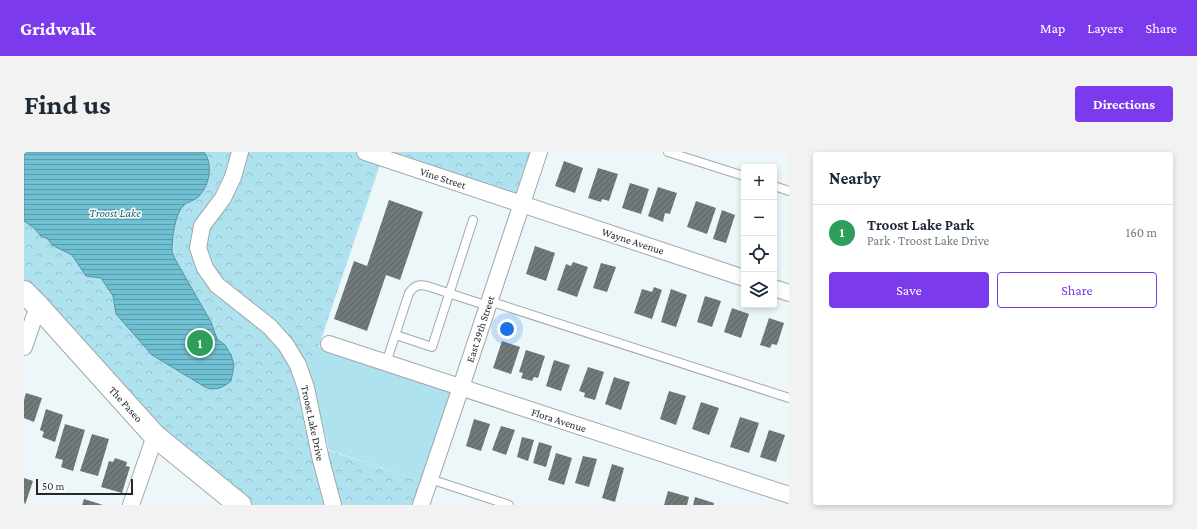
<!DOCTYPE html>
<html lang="en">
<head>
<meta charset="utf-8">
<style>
	:root { --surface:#fff; --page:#f2f2f3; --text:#1f2937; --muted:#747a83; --line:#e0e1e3; --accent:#7c3aed }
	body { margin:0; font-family:"Crimson Pro",serif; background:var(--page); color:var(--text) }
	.controls { position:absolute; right:12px; top:12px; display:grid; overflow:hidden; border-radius:4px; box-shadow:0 2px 6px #0003 }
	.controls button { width:36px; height:36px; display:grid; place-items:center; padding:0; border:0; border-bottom:1px solid var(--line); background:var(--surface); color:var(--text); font:20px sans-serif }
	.scale { position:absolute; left:12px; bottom:10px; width:97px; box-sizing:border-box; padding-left:4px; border:2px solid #252829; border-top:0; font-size:11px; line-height:14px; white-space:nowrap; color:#252829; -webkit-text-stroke:3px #fff; paint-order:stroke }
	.you { position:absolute; left:483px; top:177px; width:14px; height:14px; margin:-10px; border:3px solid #fff; border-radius:50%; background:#1a73e8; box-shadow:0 0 0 6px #1a73e833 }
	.badge { display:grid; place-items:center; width:26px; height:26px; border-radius:50%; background:var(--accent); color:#fff; font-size:13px; font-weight:700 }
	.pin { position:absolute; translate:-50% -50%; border:2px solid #fff; box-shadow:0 1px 4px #0006 }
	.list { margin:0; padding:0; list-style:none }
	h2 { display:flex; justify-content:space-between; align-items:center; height:52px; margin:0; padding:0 16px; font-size:17px }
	h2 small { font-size:13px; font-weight:400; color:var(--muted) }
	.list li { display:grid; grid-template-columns:26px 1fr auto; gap:12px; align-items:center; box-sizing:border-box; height:56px; padding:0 16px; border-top:1px solid var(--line) }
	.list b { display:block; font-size:15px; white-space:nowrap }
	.list p { margin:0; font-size:13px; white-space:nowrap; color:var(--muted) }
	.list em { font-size:13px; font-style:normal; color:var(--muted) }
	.actions { display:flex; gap:8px; padding:12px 16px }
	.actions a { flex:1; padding:9px 0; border:1px solid var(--accent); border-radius:4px; text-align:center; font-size:14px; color:var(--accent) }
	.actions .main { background:var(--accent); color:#fff }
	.icon { flex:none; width:22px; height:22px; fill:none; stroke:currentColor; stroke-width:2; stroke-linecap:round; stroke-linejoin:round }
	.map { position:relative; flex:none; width:765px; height:353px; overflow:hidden; border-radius:4px }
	header { display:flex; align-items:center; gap:24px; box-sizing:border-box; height:56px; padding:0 20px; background:var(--accent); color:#fff }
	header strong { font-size:19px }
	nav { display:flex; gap:22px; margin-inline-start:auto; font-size:14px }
	.intro { display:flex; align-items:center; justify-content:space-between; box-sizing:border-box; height:96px; padding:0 24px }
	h1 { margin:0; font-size:28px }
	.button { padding:10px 18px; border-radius:4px; background:var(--accent); color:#fff; font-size:14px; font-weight:700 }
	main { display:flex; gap:24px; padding:0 24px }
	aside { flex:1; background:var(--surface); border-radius:4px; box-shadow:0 2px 6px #0003 }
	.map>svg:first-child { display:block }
	.grass { fill:#ade2ee }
	.park { fill:url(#park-crowns) }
	.water { fill:url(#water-rules); stroke:#58929f }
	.building { fill:url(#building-hatch) }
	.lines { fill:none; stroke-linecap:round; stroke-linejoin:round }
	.service-casing { stroke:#a0a9ab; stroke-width:10 }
	.minor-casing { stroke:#a0a9ab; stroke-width:18 }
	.secondary-casing { stroke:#a0a9ab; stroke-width:24 }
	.service { stroke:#fff; stroke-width:8 }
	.minor { stroke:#fff; stroke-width:16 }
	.secondary { stroke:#fff; stroke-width:22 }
	.labels { text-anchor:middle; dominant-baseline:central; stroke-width:3; stroke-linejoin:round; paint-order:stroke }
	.street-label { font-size:11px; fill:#252829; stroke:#fff }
	.water-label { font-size:12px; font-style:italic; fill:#1d606e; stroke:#fff }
</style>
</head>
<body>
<header>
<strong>Gridwalk</strong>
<nav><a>Map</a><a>Layers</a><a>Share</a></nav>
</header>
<div class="intro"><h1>Find us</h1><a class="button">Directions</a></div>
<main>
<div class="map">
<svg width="765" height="353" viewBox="0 0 765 353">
	<defs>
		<pattern id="park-crowns" width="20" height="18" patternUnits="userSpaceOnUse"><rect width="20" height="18" fill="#ade2ee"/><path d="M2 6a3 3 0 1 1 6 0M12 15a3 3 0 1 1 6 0" fill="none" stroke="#95c2cc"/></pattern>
		<pattern id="water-rules" width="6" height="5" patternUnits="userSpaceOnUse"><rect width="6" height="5" fill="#6ec0d2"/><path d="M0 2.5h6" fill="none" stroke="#5a9caa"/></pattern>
		<pattern id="building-hatch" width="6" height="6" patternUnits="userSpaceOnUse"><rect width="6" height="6" fill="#71797b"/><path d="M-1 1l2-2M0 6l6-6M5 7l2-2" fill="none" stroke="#5d6365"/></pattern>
	</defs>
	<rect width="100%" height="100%" fill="#edf7f9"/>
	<path class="grass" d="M 290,193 L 423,239 L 427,245 L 398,329 L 305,298 L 293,251 L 282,218 Z"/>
	<path class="park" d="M 0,0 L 506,0 L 491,44 L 360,1 L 278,244 L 288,293 L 398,329 L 390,353 L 225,353 L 141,284 L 0,129 Z"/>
	<path class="water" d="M 0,0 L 180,0 C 190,13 185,36 173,46 C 169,49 163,50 160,53 C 151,61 148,86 148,98 C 148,101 150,104 151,107 L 187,170 L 193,187 L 201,193 L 207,203 L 210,213 L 207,229 C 198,236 193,239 181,235 L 128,203 L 92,162 L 89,144 L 77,126 L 62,124 L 48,103 L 28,93 L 24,87 L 17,84 L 9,75 L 0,69 Z"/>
	<g class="building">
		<path d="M 540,9 L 559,16 L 551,41 L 531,34 Z"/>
		<path d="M 574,16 L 594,22 L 585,49 L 578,47 L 577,50 L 564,46 Z"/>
		<path d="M 606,31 L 625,37 L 617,62 L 598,56 Z"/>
		<path d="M 634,35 L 653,41 L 646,62 L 641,61 L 639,70 L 624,64 Z"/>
		<path d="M 365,48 L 399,60 L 376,128 L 362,123 L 343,179 L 310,167 L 330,109 L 343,114 Z"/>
		<path d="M 672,49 L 692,56 L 683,82 L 663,75 Z"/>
		<path d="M 698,58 L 711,63 L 702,91 L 689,87 Z"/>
		<path d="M 511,94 L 531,101 L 522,129 L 502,122 Z"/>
		<path d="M 549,110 L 564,115 L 553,145 L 533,138 L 542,112 L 547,114 Z"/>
		<path d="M 577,111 L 592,115 L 583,140 L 569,136 Z"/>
		<path d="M 630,135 L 638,138 L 628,167 L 610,161 L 618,137 L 628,140 Z"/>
		<path d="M 647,137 L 663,143 L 652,175 L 637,170 Z"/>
		<path d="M 681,144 L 697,149 L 688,175 L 673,170 Z"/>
		<path d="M 708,156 L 725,162 L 717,186 L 700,180 Z"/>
		<path d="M 745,166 L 760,171 L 753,193 L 748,192 L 746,196 L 736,193 Z"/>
		<path d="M 478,189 L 496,195 L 487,222 L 469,216 Z"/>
		<path d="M 502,198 L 521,204 L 514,226 L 510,225 L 508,229 L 497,226 L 499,221 L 495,220 Z"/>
		<path d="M 530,208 L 546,213 L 537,239 L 522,234 Z"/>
		<path d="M 564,215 L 580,220 L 571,248 L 560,245 L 561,241 L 555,239 Z"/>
		<path d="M 590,225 L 606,230 L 597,258 L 581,252 Z"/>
		<path d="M 645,239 L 662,244 L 652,273 L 636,267 Z"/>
		<path d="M 2,241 L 18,246 L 10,270 L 0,266 L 0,248 Z"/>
		<path d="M 677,250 L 695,256 L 685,283 L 668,277 Z"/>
		<path d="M 22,257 L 39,263 L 31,290 L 18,285 L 20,280 L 16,278 Z"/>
		<path d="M 716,265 L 735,271 L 725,301 L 706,295 Z"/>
		<path d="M 450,267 L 466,272 L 457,299 L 442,294 Z"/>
		<path d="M 41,272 L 61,278 L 49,319 L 37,315 L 39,308 L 31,306 Z"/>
		<path d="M 477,274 L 491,278 L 482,303 L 468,298 Z"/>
		<path d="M 745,278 L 761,283 L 752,310 L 736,305 Z"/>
		<path d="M 68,282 L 85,287 L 74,324 L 56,319 Z"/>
		<path d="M 498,285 L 510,288 L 504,309 L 493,305 Z"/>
		<path d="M 515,290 L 528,294 L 522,315 L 509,311 Z"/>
		<path d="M 532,301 L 548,306 L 540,333 L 524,328 Z"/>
		<path d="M 559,304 L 573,307 L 565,335 L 551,331 Z"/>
		<path d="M 91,306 L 103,310 L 102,314 L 106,315 L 98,341 L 77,335 L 85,309 L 89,310 Z"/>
		<path d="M 588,312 L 600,316 L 591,350 L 578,346 Z"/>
		<path d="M 0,326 L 9,329 L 1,353 L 0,353 Z"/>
		<path d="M 644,339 L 665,345 L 663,353 L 640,353 Z"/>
		<path d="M 671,345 L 690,351 L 690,353 L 669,353 Z"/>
		<path d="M 60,347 L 79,353 L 58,353 Z"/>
	</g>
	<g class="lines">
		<defs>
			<g id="service">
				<path d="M 644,0 L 720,24"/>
				<path d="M 750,34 L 765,39"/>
				<path d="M 465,149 L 765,246"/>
				<path d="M 372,183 L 408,195 L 449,68"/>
				<path d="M 362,211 L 385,141 C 390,134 394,132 403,134 L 464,154"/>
				<path d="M 406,327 L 485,353"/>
			</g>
			<g id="minor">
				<path d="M 216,0 L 209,25 L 199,46 L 178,74 L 174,96 L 181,116 L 193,133 L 246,175 L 262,193 L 274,213 L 282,236 L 297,308 L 309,353"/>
				<path d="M 341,0 L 720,126"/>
				<path d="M 750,136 L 765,141"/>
				<path d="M 305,192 L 765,343"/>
				<path d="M 0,195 L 14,154"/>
				<path d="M 107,353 L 131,284"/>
				<path d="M 397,353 L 437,235 L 515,0"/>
			</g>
			<path id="secondary" d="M 0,140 L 14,154 L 131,284 L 216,353"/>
		</defs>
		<use href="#service" class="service-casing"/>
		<use href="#minor" class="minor-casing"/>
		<use href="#secondary" class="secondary-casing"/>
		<use href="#service" class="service"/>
		<use href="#minor" class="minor"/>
		<use href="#secondary" class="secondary"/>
	</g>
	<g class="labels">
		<g class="street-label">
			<text transform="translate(419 26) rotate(18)">Vine Street</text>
			<text transform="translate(609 89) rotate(18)">Wayne Avenue</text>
			<text transform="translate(456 177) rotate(-72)">East 29th Street</text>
			<text transform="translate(102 252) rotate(48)">The Paseo</text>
			<text transform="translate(535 268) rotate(18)">Flora Avenue</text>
			<text transform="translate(289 271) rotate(78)">Troost Lake Drive</text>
		</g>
		<g class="water-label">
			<text x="91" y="61">Troost Lake</text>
		</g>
	</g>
</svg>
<div class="controls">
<button>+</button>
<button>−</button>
<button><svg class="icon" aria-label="locate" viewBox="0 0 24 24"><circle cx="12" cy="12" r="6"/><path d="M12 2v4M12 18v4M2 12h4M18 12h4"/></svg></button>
<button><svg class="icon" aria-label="layers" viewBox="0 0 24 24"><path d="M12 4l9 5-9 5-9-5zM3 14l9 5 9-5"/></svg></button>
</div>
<div class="scale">50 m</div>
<div class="you"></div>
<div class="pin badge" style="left:176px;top:191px;background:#2e9e5b">1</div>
</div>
<aside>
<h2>Nearby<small></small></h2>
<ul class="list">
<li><span class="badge" style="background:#2e9e5b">1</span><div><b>Troost Lake Park</b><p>Park · Troost Lake Drive</p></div><em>160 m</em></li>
</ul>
<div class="actions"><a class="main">Save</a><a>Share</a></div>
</aside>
</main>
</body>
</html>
